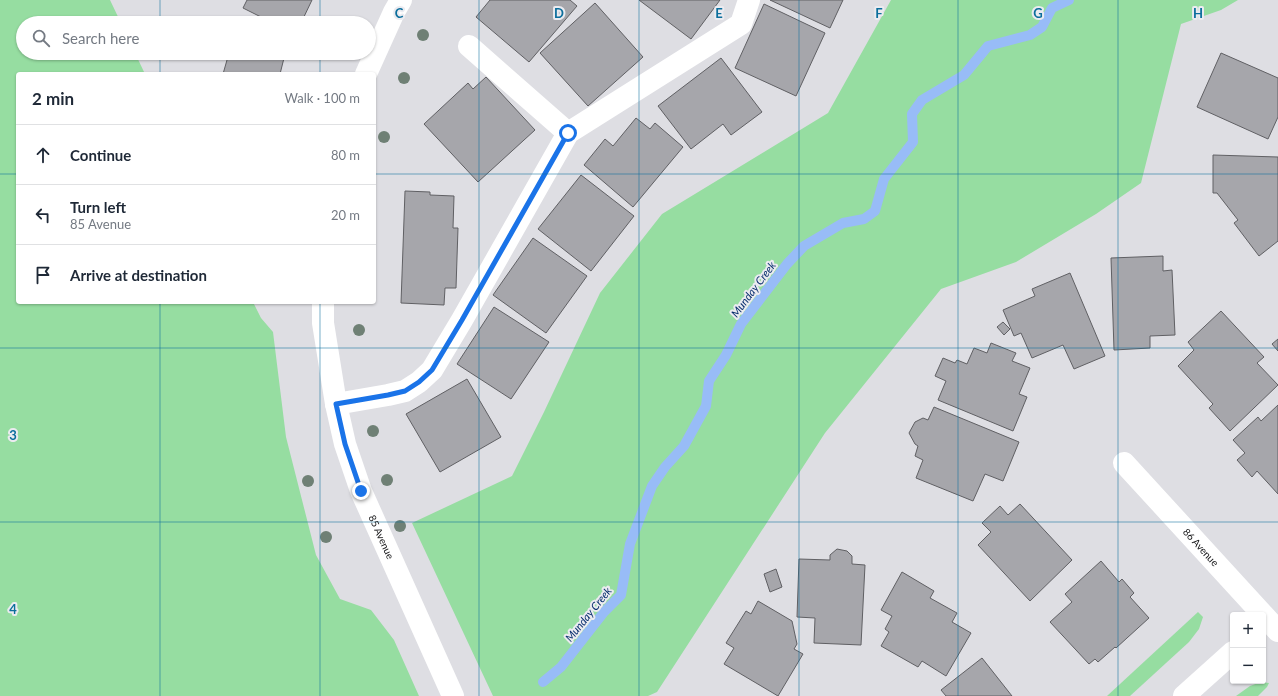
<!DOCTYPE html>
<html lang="en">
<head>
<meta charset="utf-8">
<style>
	:root { --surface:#fff; --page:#f2f2f3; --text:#1f2937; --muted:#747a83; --line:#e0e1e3 }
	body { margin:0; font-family:Lato,sans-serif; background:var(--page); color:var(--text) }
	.controls { position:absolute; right:12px; bottom:12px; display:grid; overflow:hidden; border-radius:4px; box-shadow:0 1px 3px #0004 }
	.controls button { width:36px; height:36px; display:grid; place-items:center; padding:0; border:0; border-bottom:1px solid var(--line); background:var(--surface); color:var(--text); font:20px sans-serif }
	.stop { position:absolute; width:12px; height:12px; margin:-9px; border:3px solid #1a73e8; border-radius:50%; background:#fff }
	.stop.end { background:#1a73e8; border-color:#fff; box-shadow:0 1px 4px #0008 }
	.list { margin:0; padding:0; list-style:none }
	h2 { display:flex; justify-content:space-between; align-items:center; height:52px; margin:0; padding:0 16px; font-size:17px }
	h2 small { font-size:13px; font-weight:400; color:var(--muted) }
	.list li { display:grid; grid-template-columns:26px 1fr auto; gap:12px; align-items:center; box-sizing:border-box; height:60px; padding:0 16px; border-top:1px solid var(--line) }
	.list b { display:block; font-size:15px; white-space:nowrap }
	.list p { margin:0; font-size:13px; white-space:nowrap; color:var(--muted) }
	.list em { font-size:13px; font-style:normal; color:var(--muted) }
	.icon { flex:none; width:22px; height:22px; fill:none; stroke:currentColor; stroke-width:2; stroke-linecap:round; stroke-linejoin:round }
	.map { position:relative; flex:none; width:1278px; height:696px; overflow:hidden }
	.search { position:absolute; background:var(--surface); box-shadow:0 1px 3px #0004; left:16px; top:16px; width:360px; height:44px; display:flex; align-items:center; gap:10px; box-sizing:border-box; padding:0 14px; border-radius:22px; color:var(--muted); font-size:15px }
	.panel { position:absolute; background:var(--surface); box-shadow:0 1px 3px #0004; left:16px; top:72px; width:360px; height:232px; border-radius:4px }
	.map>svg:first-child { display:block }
	.green { fill:#96dda1 }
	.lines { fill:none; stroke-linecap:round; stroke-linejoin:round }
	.stream { stroke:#98bcf7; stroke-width:10 }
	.building { fill:#a6a6ab; stroke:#606064 }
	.minor { stroke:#fff; stroke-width:22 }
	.tree { fill:#6f8075 }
	.route { stroke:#1a73e8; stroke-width:5 }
	.grid { fill:none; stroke:#0c6e9c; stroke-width:1; stroke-opacity:0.55 }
	.labels { text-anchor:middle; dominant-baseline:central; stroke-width:4; stroke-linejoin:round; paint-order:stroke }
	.street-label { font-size:10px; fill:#141416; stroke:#ebebf0 }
	.water-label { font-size:11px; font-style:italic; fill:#0a306f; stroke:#ebebf0 }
	.grid-label { font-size:13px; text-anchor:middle; font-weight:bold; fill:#0c6e9c; stroke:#ebebf0; stroke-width:4; stroke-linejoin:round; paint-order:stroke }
</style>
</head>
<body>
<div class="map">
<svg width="1278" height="696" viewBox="0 0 1278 696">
	<rect width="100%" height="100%" fill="#dedee3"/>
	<g class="green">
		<path d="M 0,0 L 110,0 L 121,23 L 23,23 L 23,53 L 135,53 L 145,74 L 18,74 L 18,302 L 253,302 L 261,318 L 273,332 L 286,437 L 316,555 L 340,599 L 371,610 L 394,640 L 419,696 L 0,696 Z"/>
		<path d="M 891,0 L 1238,0 L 1221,10 L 1181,24 L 1141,183 L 1096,214 L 1016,262 L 941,289 L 825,433 L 657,692 L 648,696 L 493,696 L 412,523 L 512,476 L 544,412 L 600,293 L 662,214 L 828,113 Z"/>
		<path d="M 1198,612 L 1203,617 L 1199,629 L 1189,642 L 1130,696 L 1107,696 Z"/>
		<path d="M 1261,682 L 1269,683 L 1267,687 L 1258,696 L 1236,696 L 1250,686 Z"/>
	</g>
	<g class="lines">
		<path class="stream" d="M 543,682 L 561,667 L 604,612 L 621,595 L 630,544 L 652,486 L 665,467 L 684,446 L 706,406 L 709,381 L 726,355 L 741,324 L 787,264 L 804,246 L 843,223 L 864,219 L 875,211 L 884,179 L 913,142 L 912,114 L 922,100 L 964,75 L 988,46 L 1030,35 L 1042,27 L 1052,8 L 1069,0"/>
	</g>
	<g class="building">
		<path d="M 247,0 L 312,0 L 301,23 L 273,23 L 243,8 Z"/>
		<path d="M 490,0 L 570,0 L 577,6 L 529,62 L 476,17 Z"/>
		<path d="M 639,0 L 720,0 L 691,39 Z"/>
		<path d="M 770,0 L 843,0 L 830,28 Z"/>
		<path d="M 595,3 L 643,57 L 588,106 L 540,53 Z"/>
		<path d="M 764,4 L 825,33 L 796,96 L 735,68 Z"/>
		<path d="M 229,53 L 282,53 L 285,54 L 280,74 L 223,74 Z"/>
		<path d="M 1221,53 L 1278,78 L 1278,117 L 1268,139 L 1197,107 Z"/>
		<path d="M 721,58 L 762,112 L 731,135 L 723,124 L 691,149 L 658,106 Z"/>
		<path d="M 486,77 L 535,130 L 478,182 L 424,124 L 468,83 L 473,89 Z"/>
		<path d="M 636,118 L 650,129 L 655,123 L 683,147 L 633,207 L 584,165 L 605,139 L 613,146 Z"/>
		<path d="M 1213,155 L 1278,157 L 1278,241 L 1259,256 L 1234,223 L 1238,220 L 1217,193 L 1213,193 Z"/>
		<path d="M 581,175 L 634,216 L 591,271 L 538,229 Z"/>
		<path d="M 405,191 L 430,192 L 430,195 L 454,196 L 453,228 L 458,228 L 456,288 L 445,288 L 444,305 L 401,303 Z"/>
		<path d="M 533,238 L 587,276 L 546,333 L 493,295 Z"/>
		<path d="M 1163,256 L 1163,271 L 1172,270 L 1175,335 L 1150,336 L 1150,348 L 1114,350 L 1111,258 Z"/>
		<path d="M 1070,273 L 1105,356 L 1074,369 L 1063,345 L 1032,358 L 1021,333 L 1014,336 L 1003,310 L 1035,296 L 1032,289 Z"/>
		<path d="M 494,307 L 549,342 L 511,399 L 457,364 Z"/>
		<path d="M 1221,311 L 1264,357 L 1257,363 L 1278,385 L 1230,431 L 1209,408 L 1213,404 L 1178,366 L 1194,350 L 1188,342 Z"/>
		<path d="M 1003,322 L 1010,329 L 1004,335 L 997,327 Z"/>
		<path d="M 1278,339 L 1278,351 L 1272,344 Z"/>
		<path d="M 991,343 L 1016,353 L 1012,361 L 1030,368 L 1019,394 L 1027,397 L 1013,431 L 938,400 L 946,381 L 935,376 L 943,358 L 955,363 L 957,360 L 967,364 L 974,348 L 987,353 Z"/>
		<path d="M 467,379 L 501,437 L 440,472 L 406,414 Z"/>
		<path d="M 1278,405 L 1278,494 L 1257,471 L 1252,477 L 1237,460 L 1245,453 L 1233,440 L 1258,417 L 1261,421 Z"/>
		<path d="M 934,407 L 1019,442 L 1003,481 L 985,474 L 973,501 L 916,478 L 923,460 L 915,456 L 918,446 L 915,444 L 909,433 L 915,422 L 923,418 L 928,420 Z"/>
		<path d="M 1020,504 L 1072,560 L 1030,601 L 978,545 L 991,532 L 982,523 L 1000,506 L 1008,515 Z"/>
		<path d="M 837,549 L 847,551 L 852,556 L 852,564 L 865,565 L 861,645 L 814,643 L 815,618 L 797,617 L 799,559 L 830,560 L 830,555 Z"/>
		<path d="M 1101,561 L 1119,582 L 1122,579 L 1134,593 L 1130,597 L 1149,618 L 1116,648 L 1115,647 L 1098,662 L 1095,659 L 1089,664 L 1050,622 L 1072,602 L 1065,594 Z"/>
		<path d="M 776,569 L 782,587 L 770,592 L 764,574 Z"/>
		<path d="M 902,572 L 934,591 L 930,598 L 957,613 L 952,622 L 971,633 L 946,676 L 922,661 L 918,667 L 881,646 L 889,632 L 885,629 L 892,616 L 881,610 Z"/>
		<path d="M 758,601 L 792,621 L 797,644 L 794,649 L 803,654 L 778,696 L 724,664 L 734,648 L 726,643 L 746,611 L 751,614 Z"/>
		<path d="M 982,658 L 1012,696 L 946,696 L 941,690 Z"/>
	</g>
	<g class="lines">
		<g class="minor">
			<path d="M 469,46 L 568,133"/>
			<path d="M 366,74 L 394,12 L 401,0"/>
			<path id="s1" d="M 323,302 L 323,323 L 336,404 L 345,444 L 361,491 L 453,696"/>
			<path d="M 336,404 L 388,395 L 405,391 L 419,382 L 432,370 L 462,320 L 568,133 L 741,24 L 749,0"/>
			<path id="s2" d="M 1124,463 L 1278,631"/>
			<path d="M 1184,696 L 1233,652"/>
		</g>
	</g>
	<g class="tree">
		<circle cx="423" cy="35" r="6"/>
		<circle cx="404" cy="78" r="6"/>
		<circle cx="384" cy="137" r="6"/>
		<circle cx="359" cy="330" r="6"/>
		<circle cx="373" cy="431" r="6"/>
		<circle cx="387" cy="480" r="6"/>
		<circle cx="308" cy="481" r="6"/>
		<circle cx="400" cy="526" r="6"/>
		<circle cx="326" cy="537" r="6"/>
	</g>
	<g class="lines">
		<path class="route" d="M 361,491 L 345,444 L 336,404 L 388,395 L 405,391 L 419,382 L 432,370 L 462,320 L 568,133"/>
	</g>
	<path class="grid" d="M 160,0 L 160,23M 320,0 L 320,23M 479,0 L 479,696M 639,0 L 639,696M 799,0 L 799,696M 958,0 L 958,696M 1118,0 L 1118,696M 160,53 L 160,74M 320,53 L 320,74M 0,174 L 18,174M 374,174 L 1278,174M 160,302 L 160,696M 320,302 L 320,696M 0,348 L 1278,348M 0,522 L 1278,522"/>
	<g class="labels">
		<g class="street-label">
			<text stroke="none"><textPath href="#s1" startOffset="244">85 Avenue</textPath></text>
			<text stroke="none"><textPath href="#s2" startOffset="114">86 Avenue</textPath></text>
		</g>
		<g class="water-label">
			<text transform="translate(753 289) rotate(-53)">Munday Creek</text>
			<text transform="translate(588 614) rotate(-51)">Munday Creek</text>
		</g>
	</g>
	<g class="grid-label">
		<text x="399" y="18">C</text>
		<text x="559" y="18">D</text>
		<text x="719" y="18">E</text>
		<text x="879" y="18">F</text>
		<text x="1038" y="18">G</text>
		<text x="1198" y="18">H</text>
		<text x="13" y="440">3</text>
		<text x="13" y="614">4</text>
	</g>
</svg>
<div class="controls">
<button>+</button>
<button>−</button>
</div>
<div class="stop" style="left:568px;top:133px"></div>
<div class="stop end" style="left:361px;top:491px"></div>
<div class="search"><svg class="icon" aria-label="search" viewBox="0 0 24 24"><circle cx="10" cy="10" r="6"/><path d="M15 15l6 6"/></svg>Search here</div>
<section class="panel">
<h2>2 min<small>Walk · 100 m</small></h2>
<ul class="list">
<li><svg class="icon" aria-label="ahead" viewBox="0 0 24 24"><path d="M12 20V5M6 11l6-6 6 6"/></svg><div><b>Continue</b></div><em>80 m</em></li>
<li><svg class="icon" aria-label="left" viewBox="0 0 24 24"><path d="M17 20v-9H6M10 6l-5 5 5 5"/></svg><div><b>Turn left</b><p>85 Avenue</p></div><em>20 m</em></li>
<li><svg class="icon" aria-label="arrive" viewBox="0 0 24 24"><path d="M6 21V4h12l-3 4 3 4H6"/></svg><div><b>Arrive at destination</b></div></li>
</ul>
</section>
</div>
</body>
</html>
